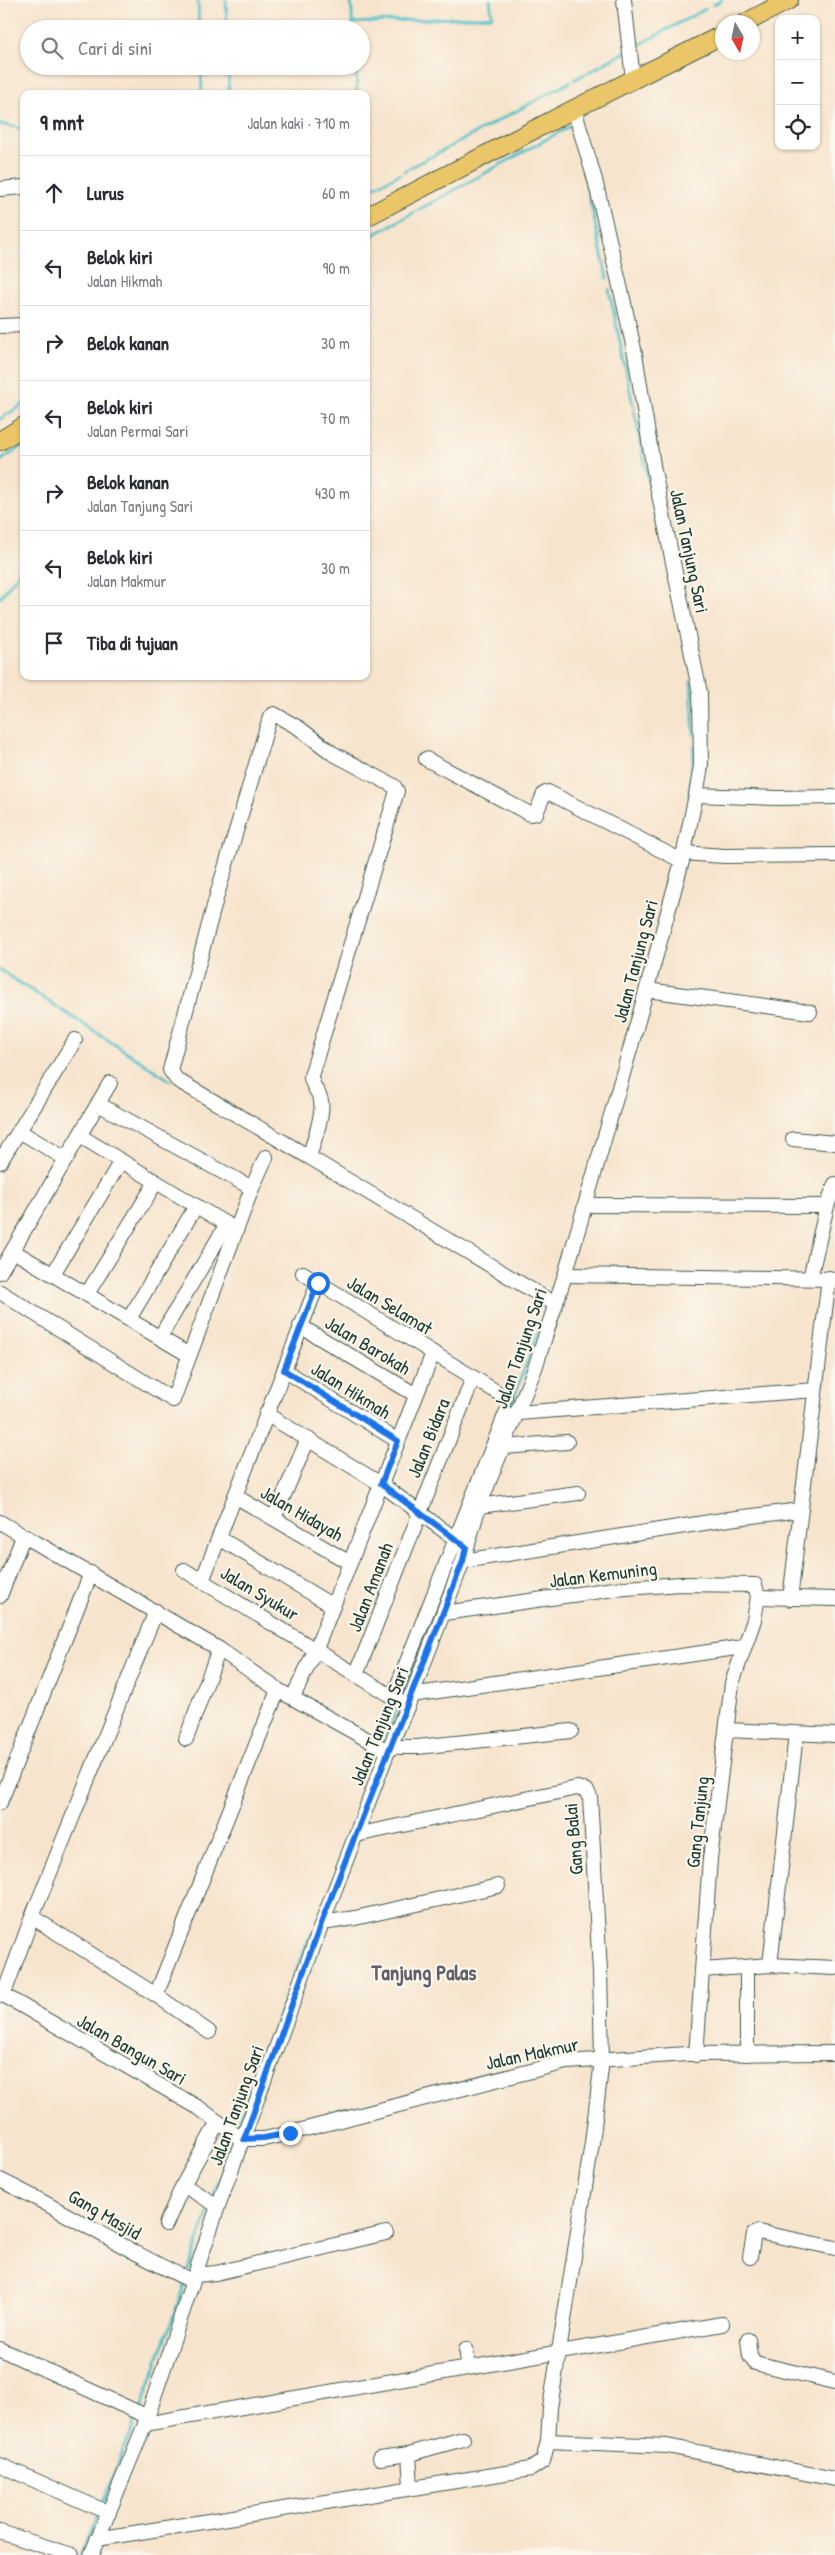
<!DOCTYPE html>
<html lang="id">
<head>
<meta charset="utf-8">
<style>
	:root { --surface:#fff; --page:#f7f7f7; --text:#2b2b33; --muted:#7c7c81; --line:#e1e1e2 }
	body { margin:0; font-family:"Patrick Hand",sans-serif; background:var(--page); color:var(--text) }
	.controls { position:absolute; right:15px; top:15px; display:grid; overflow:hidden; border-radius:10px; box-shadow:0 1px 4px #0004 }
	.controls button { width:45px; height:45px; display:grid; place-items:center; padding:0; border:0; border-bottom:1px solid var(--line); background:var(--surface); color:var(--text); font:25px sans-serif }
	.compass { position:absolute; left:715px; top:15px; width:45px; height:45px; border-radius:50%; background:var(--surface); box-shadow:0 1px 4px #0004; rotate:171deg }
	.stop { position:absolute; width:15px; height:15px; margin:-11px; border:4px solid #1a73e8; border-radius:50%; background:#fff }
	.stop.end { background:#1a73e8; border-color:#fff; box-shadow:0 1px 5px #0008 }
	.list { margin:0; padding:0; list-style:none }
	h2 { display:flex; justify-content:space-between; align-items:center; height:65px; margin:0; padding:0 20px; font-size:21px }
	h2 small { font-size:16px; font-weight:400; color:var(--muted) }
	.list li { display:grid; grid-template-columns:32px 1fr auto; gap:15px; align-items:center; box-sizing:border-box; height:75px; padding:0 20px; border-top:1px solid var(--line) }
	.list b { display:block; font-size:19px; white-space:nowrap }
	.list p { margin:0; font-size:16px; white-space:nowrap; color:var(--muted) }
	.list em { font-size:16px; font-style:normal; color:var(--muted) }
	.icon { flex:none; width:28px; height:28px; fill:none; stroke:currentColor; stroke-width:2; stroke-linecap:round; stroke-linejoin:round }
	.map { position:relative; flex:none; width:835px; height:2555px; overflow:hidden }
	.search { position:absolute; background:var(--surface); box-shadow:0 1px 4px #0004; left:20px; top:20px; width:350px; height:55px; display:flex; align-items:center; gap:12px; box-sizing:border-box; padding:0 18px; border-radius:28px; color:var(--muted); font-size:19px }
	.panel { position:absolute; background:var(--surface); box-shadow:0 1px 4px #0004; left:20px; top:90px; width:350px; height:590px; border-radius:10px }
	.map>svg:first-child { display:block }
	.lines { fill:none; stroke-linecap:round; stroke-linejoin:round }
	.stream { stroke:#52c0c7; stroke-width:3 }
	.minor-casing { stroke:#3f564b; stroke-width:16 }
	.major-casing { stroke:#3f564b; stroke-width:20 }
	.minor { stroke:#fff; stroke-width:14 }
	.major { stroke:#ebc669; stroke-width:18 }
	.route { stroke:#1a73e8; stroke-width:6 }
	.labels { text-anchor:middle; dominant-baseline:central; stroke-width:4.5; stroke-linejoin:round; paint-order:stroke }
	.street-label { font-size:19px; fill:#1f3d34; stroke:#fbf7ec }
	.quarter-label { font-size:21px; font-weight:bold; fill:#625e6b; stroke:#fbf7ec }
</style>
</head>
<body>
<div class="map">
<svg width="835" height="2555" viewBox="0 0 835 2555">
	<rect width="100%" height="100%" fill="#fbf7ec"/>
	<filter id="ink" filterUnits="userSpaceOnUse"><feTurbulence type="fractalNoise" baseFrequency=".02" numOctaves="2"/><feDisplacementMap in="SourceGraphic" scale="10" xChannelSelector="R" yChannelSelector="G"/><feConvolveMatrix kernelMatrix="1 2 1 2 8 2 1 2 1" color-interpolation-filters="sRGB"/></filter>
	<filter id="wash" filterUnits="userSpaceOnUse"><feTurbulence type="fractalNoise" baseFrequency=".0096" numOctaves="4" result="noise"/><feDisplacementMap in="SourceGraphic" scale="20" xChannelSelector="R" yChannelSelector="G"/><feGaussianBlur stdDeviation="1.12" result="paint"/><feColorMatrix in="noise" values="0 0 0 0 0 0 0 0 0 0 0 0 0 0 0 0 0 1.4 0 .05"/><feComposite in="paint" operator="in"/></filter>
	<g filter="url(#wash)">
		<rect width="100%" height="100%" fill="#f7e4cd"/>
		<g class="lines">
			<g class="stream">
				<path d="M 198,0 L 199,29"/>
				<path d="M 226,0 L 227,29"/>
				<path d="M 351,0 L 353,29"/>
				<path d="M 713,5 L 722,0"/>
				<path d="M 353,23 L 492,16 L 490,0"/>
				<path d="M 633,48 L 705,9"/>
				<path d="M 201,66 L 202,94"/>
				<path d="M 228,66 L 229,94"/>
				<path d="M 356,66 L 357,94"/>
				<path d="M 574,80 L 627,51"/>
				<path d="M 0,124 L 24,129"/>
				<path d="M 580,154 L 607,278"/>
				<path d="M 431,157 L 570,82"/>
				<path d="M 404,171 L 428,158"/>
				<path d="M 366,191 L 400,174"/>
				<path d="M 366,239 L 574,124"/>
				<path d="M 609,289 L 658,526"/>
				<path d="M 0,419 L 24,404"/>
				<path d="M 0,461 L 24,445"/>
				<path d="M 0,598 L 24,566"/>
				<path d="M 691,681 L 694,735"/>
				<path d="M 689,797 L 694,746"/>
				<path d="M 675,851 L 682,827"/>
				<path d="M 665,896 L 672,861"/>
				<path d="M 0,970 L 171,1081"/>
				<path d="M 509,1410 L 546,1311"/>
				<path d="M 401,1698 L 418,1652"/>
				<path d="M 383,1745 L 399,1704"/>
				<path d="M 236,2130 L 310,1935"/>
				<path d="M 213,2199 L 233,2138"/>
				<path d="M 187,2275 L 210,2207"/>
				<path d="M 141,2409 L 185,2283"/>
				<path d="M 101,2507 L 137,2417"/>
				<path d="M 80,2555 L 99,2512"/>
			</g>
		</g>
	</g>
	<g filter="url(#ink)">
		<g class="lines">
			<defs>
				<g id="minor">
					<path d="M 624,0 L 633,79"/>
					<path d="M 0,189 L 24,187"/>
					<path d="M 0,326 L 24,325"/>
					<path d="M 426,759 L 530,814 L 536,813 L 544,794 L 548,792 L 682,861"/>
					<path d="M 696,795 L 777,798 L 835,797"/>
					<path d="M 683,853 L 724,856 L 835,855"/>
					<path d="M 647,990 L 810,1012"/>
					<path d="M 98,1104 L 252,1188"/>
					<path d="M 19,1131 L 66,1159"/>
					<path d="M 80,1136 L 236,1230"/>
					<path d="M 793,1139 L 835,1143"/>
					<path d="M 309,1157 L 177,1080 L 170,1070 L 217,895 L 270,717 L 274,714 L 299,728 L 332,753 L 394,786 L 397,791 L 311,1076 C 311,1086 319,1091 321,1101 C 324,1114 313,1144 309,1157 L 555,1304"/>
					<path d="M 0,1162 L 75,1040"/>
					<path d="M 585,1205 L 827,1206"/>
					<path d="M 13,1251 L 189,1355"/>
					<path d="M 0,1272 L 110,1083"/>
					<path d="M 303,1273 L 505,1397"/>
					<path d="M 53,1274 L 121,1161"/>
					<path d="M 565,1275 L 835,1279"/>
					<path d="M 810,1278 L 827,1206 L 835,1184"/>
					<path d="M 0,1292 L 173,1400 L 252,1188 L 266,1157"/>
					<path d="M 87,1294 L 156,1182"/>
					<path d="M 129,1319 L 196,1206"/>
					<path d="M 300,1326 L 416,1395"/>
					<path d="M 160,1337 L 227,1224"/>
					<path d="M 284,1370 L 398,1441"/>
					<path d="M 518,1413 L 815,1390"/>
					<path d="M 266,1414 L 381,1484 L 462,1544"/>
					<path d="M 504,1447 L 567,1442"/>
					<path d="M 235,1496 L 350,1563"/>
					<path d="M 479,1506 L 578,1493"/>
					<path d="M 274,1518 L 308,1439"/>
					<path d="M 0,1522 L 25,1537"/>
					<path d="M 219,1538 L 333,1606"/>
					<path d="M 463,1561 L 729,1519 L 800,1510"/>
					<path d="M 184,1570 L 401,1702"/>
					<path d="M 202,1581 L 318,1283"/>
					<path d="M 0,1596 L 21,1542 L 25,1537 L 28,1538 L 219,1649 L 278,1690 L 388,1751"/>
					<path d="M 758,1597 L 835,1599"/>
					<path d="M 790,1599 L 829,1278"/>
					<path d="M 444,1613 L 614,1589 L 680,1584 L 755,1585 L 758,1597 L 754,1620 L 732,1683 L 710,1859 L 696,2055"/>
					<path d="M 356,1675 L 473,1378"/>
					<path d="M 411,1695 L 743,1647"/>
					<path d="M 293,1697 L 316,1649 L 433,1353"/>
					<path d="M 393,1697 L 506,1413"/>
					<path d="M 727,1730 L 835,1735"/>
					<path d="M 186,1739 L 219,1649"/>
					<path d="M 390,1747 L 417,1747 L 571,1731"/>
					<path d="M 0,1803 L 91,1573"/>
					<path d="M 32,1917 L 156,1995"/>
					<path d="M 322,1923 L 355,1918 L 498,1886"/>
					<path d="M 770,1965 L 796,1734"/>
					<path d="M 703,1970 L 770,1965 L 835,1968"/>
					<path d="M 0,1993 L 199,2108 L 237,2136 L 244,2139 L 264,2139 L 290,2133 L 566,2062 L 687,2054 L 835,2053"/>
					<path d="M 3,1996 L 32,1917 L 156,1611"/>
					<path d="M 209,2032 L 156,1995 L 278,1690"/>
					<path d="M 747,2054 L 747,1968"/>
					<path d="M 0,2180 C 65,2211 126,2251 192,2281"/>
					<path d="M 183,2185 L 218,2122"/>
					<path d="M 166,2224 L 183,2185 L 218,2206"/>
					<path d="M 750,2257 L 754,2234 L 758,2232 L 835,2248"/>
					<path d="M 195,2275 L 216,2273 L 386,2233"/>
					<path d="M 748,2340 L 750,2356 L 755,2363 L 835,2382"/>
					<path d="M 0,2349 L 148,2417"/>
					<path d="M 466,2349 L 469,2368"/>
					<path d="M 145,2424 L 722,2324"/>
					<path d="M 548,2441 L 667,2446 L 835,2479"/>
					<path d="M 380,2458 L 409,2454"/>
					<path d="M 0,2465 L 109,2513"/>
					<path d="M 411,2487 L 409,2454 L 463,2439"/>
					<path d="M 0,2532 L 72,2555"/>
					<path d="M 97,2539 L 531,2469 L 543,2461 L 548,2441 L 550,2408 L 592,2143 L 602,2060 L 600,1971 L 590,1797 L 587,1791 L 577,1788 L 356,1835"/>
					<path d="M 91,2555 L 145,2424 L 218,2206 L 322,1923 L 388,1751 L 408,1705 L 463,1561 L 479,1506 L 535,1368 L 565,1275 L 631,1046 L 682,861 L 696,795 L 701,766 L 700,693 L 654,471 L 635,354 L 623,299 L 595,180 L 574,109"/>
				</g>
				<g id="major">
					<path d="M 747,22 L 789,0"/>
					<path d="M 366,217 L 574,109 L 722,35"/>
					<path d="M 0,441 L 24,426"/>
				</g>
			</defs>
			<use href="#minor" class="minor-casing"/>
			<use href="#major" class="major-casing"/>
			<use href="#minor" class="minor"/>
			<use href="#major" class="major"/>
		</g>
	</g>
	<g class="lines" filter="url(#ink)">
		<path class="route" d="M 290,2133 L 264,2138 L 244,2139 C 270,2067 295,1994 322,1921 C 368,1801 417,1682 463,1561 L 466,1547 L 381,1484 L 398,1441 L 284,1370 L 318,1283"/>
	</g>
	<g class="labels">
		<g class="street-label">
			<text transform="translate(690 551) rotate(78)">Jalan Tanjung Sari</text>
			<text transform="translate(635 961) rotate(-75)">Jalan Tanjung Sari</text>
			<text transform="translate(390 1305) rotate(31)">Jalan Selamat</text>
			<text transform="translate(368 1345) rotate(31)">Jalan Barokah</text>
			<text transform="translate(520 1348) rotate(-71)">Jalan Tanjung Sari</text>
			<text transform="translate(351 1390) rotate(32)">Jalan Hikmah</text>
			<text transform="translate(428 1438) rotate(-68)">Jalan Bidara</text>
			<text transform="translate(302 1513) rotate(30)">Jalan Hidayah</text>
			<text transform="translate(603 1574) rotate(-7)">Jalan Kemuning</text>
			<text transform="translate(370 1587) rotate(-69)">Jalan Amanah</text>
			<text transform="translate(260 1593) rotate(31)">Jalan Syukur</text>
			<text transform="translate(379 1726) rotate(-68)">Jalan Tanjung Sari</text>
			<text transform="translate(697 1822) rotate(-84)">Gang Tanjung</text>
			<text transform="translate(573 1839) rotate(-95)">Gang Balai</text>
			<text transform="translate(132 2049) rotate(30)">Jalan Bangun Sari</text>
			<text transform="translate(532 2053) rotate(-12)">Jalan Makmur</text>
			<text transform="translate(236 2105) rotate(-70)">Jalan Tanjung Sari</text>
			<text transform="translate(105 2214) rotate(30)">Gang Masjid</text>
		</g>
		<g class="quarter-label">
			<text x="424" y="1972">Tanjung Palas</text>
		</g>
	</g>
</svg>
<div class="controls">
<button>+</button>
<button>−</button>
<button><svg class="icon" aria-label="locate" viewBox="0 0 24 24"><circle cx="12" cy="12" r="6"/><path d="M12 2v4M12 18v4M2 12h4M18 12h4"/></svg></button>
</div>
<svg class="compass" viewBox="-18 -18 36 36"><path d="M0-13l5 13h-10z" fill="#e53935"/><path d="M0 13l5-13h-10z" fill="#7c7c81"/></svg>
<div class="stop" style="left:318px;top:1283px"></div>
<div class="stop end" style="left:290px;top:2133px"></div>
<div class="search"><svg class="icon" aria-label="search" viewBox="0 0 24 24"><circle cx="10" cy="10" r="6"/><path d="M15 15l6 6"/></svg>Cari di sini</div>
<section class="panel">
<h2>9 mnt<small>Jalan kaki · 710 m</small></h2>
<ul class="list">
<li><svg class="icon" aria-label="ahead" viewBox="0 0 24 24"><path d="M12 20V5M6 11l6-6 6 6"/></svg><div><b>Lurus</b></div><em>60 m</em></li>
<li><svg class="icon" aria-label="left" viewBox="0 0 24 24"><path d="M17 20v-9H6M10 6l-5 5 5 5"/></svg><div><b>Belok kiri</b><p>Jalan Hikmah</p></div><em>90 m</em></li>
<li><svg class="icon" aria-label="right" viewBox="0 0 24 24"><path d="M7 20v-9h11M14 6l5 5-5 5"/></svg><div><b>Belok kanan</b></div><em>30 m</em></li>
<li><svg class="icon" aria-label="left" viewBox="0 0 24 24"><path d="M17 20v-9H6M10 6l-5 5 5 5"/></svg><div><b>Belok kiri</b><p>Jalan Permai Sari</p></div><em>70 m</em></li>
<li><svg class="icon" aria-label="right" viewBox="0 0 24 24"><path d="M7 20v-9h11M14 6l5 5-5 5"/></svg><div><b>Belok kanan</b><p>Jalan Tanjung Sari</p></div><em>430 m</em></li>
<li><svg class="icon" aria-label="left" viewBox="0 0 24 24"><path d="M17 20v-9H6M10 6l-5 5 5 5"/></svg><div><b>Belok kiri</b><p>Jalan Makmur</p></div><em>30 m</em></li>
<li><svg class="icon" aria-label="arrive" viewBox="0 0 24 24"><path d="M6 21V4h12l-3 4 3 4H6"/></svg><div><b>Tiba di tujuan</b></div></li>
</ul>
</section>
</div>
</body>
</html>
